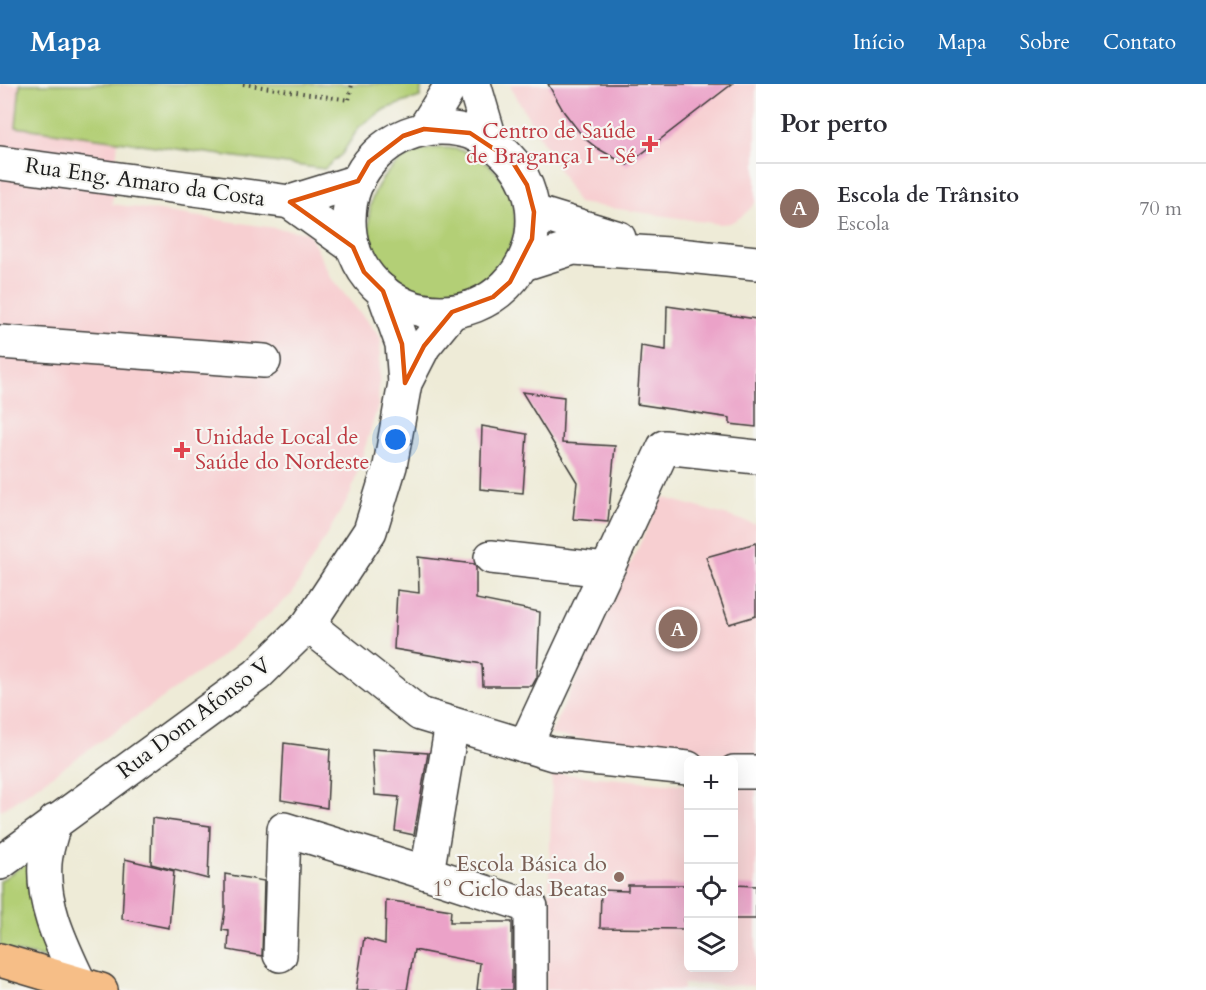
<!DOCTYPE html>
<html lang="pt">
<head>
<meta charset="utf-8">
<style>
	:root { --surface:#fff; --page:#f7f7f7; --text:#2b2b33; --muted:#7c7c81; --line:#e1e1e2; --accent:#1f6fb2 }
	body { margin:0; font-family:Cardo,serif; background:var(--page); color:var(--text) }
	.controls { position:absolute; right:18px; bottom:18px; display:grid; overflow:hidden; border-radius:9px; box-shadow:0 6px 24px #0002 }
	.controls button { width:54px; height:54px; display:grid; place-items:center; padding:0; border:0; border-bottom:2px solid var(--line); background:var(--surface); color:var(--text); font:30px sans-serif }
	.you { position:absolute; left:396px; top:356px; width:21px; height:21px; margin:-15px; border:4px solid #fff; border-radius:50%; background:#1a73e8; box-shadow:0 0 0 9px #1a73e833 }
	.badge { display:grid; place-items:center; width:39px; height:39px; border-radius:50%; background:var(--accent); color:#fff; font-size:20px; font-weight:700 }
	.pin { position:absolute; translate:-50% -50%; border:3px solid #fff; box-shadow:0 2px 6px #0006 }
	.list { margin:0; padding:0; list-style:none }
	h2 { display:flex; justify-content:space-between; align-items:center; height:78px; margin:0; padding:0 24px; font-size:26px }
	h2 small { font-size:20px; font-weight:400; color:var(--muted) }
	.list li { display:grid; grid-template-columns:39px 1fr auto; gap:18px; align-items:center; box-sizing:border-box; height:90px; padding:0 24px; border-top:2px solid var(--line) }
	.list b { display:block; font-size:22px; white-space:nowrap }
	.list p { margin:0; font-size:20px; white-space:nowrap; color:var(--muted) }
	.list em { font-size:20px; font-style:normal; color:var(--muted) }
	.icon { flex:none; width:33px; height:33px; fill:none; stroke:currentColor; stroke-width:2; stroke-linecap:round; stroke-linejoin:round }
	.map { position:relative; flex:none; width:756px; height:906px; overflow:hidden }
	header { display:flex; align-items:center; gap:36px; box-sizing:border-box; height:84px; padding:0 30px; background:var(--accent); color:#fff }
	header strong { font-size:28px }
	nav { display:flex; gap:33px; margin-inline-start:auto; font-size:21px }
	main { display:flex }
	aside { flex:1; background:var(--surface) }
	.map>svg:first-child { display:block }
	.built { fill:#f7cfd1 }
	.green { fill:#b3cf76; stroke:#687649; stroke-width:1.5 }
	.building { fill:#eba2c8 }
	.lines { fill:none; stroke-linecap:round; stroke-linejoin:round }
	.minor-casing { stroke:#3c3b38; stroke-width:36 }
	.major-casing { stroke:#3c3b38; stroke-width:36 }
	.path { stroke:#3c3b38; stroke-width:4; stroke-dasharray:1.5 4.5; stroke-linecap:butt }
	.minor { stroke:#fff; stroke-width:33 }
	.major { stroke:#f6be87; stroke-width:33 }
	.marked { fill:none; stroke:#de560d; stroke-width:4.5; stroke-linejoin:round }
	.health-dot { fill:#e0444e; stroke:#f6f6f2; stroke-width:2 }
	.education-dot { fill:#8d6e63; stroke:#f6f6f2; stroke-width:2 }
	.labels { text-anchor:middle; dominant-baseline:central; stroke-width:4.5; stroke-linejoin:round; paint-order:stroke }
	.health-label { font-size:22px; fill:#be3a42; stroke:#f6f6f2; text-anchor:end }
	.street-label { font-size:22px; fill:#1c1c1c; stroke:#f6f6f2 }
	.education-label { font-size:22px; fill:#785e54; stroke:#f6f6f2; text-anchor:end }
</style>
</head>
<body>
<header>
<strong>Mapa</strong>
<nav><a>Início</a><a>Mapa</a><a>Sobre</a><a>Contato</a></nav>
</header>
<main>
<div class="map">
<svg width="756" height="906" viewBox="0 0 756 906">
	<rect width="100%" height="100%" fill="#f6f6f2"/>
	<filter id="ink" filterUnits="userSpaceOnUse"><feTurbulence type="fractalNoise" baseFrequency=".0167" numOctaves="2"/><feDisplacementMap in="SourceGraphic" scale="12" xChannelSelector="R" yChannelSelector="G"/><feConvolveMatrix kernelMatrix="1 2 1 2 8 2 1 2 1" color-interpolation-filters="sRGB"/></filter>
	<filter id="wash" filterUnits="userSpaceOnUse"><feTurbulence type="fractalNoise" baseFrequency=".008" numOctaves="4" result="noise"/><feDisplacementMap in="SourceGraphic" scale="24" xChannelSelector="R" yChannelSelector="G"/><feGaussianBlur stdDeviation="1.35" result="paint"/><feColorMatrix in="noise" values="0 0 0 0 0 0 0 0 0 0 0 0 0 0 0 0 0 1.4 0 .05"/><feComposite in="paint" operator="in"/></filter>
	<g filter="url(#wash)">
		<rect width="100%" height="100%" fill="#eeebd7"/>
		<g class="built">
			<path d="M 0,0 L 20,0 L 16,43 L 118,57 L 112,120 L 309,149 L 331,194 L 381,254 L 378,322 L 350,411 L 292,510 L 218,575 L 7,723 L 0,726 Z"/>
			<path d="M 511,0 L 756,0 L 756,117 L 750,125 L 741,133 L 730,139 L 719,140 L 578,119 L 511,4 Z"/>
			<path d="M 662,413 L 756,440 L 756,674 L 550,651 Z"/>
			<path d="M 552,689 L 688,701 L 688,884 L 734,884 L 734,703 L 756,703 L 756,902 L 683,900 L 683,906 L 546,906 Z"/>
		</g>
		<g class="green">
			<path d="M 20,0 L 422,0 L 420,13 L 385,25 L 359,43 L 342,70 L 324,85 L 16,43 Z"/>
			<circle cx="442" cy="137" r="73"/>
			<path d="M 26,779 L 31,780 L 51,875 L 0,865 L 0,797 Z"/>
		</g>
		<g id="blocks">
			<g class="building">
				<path d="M 548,0 L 732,0 L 627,81 L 597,64 L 584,54 L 564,28 Z"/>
				<path d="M 667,222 L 756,235 L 756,343 L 730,340 L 730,334 L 637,320 L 641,262 L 666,266 Z"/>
				<path d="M 522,308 L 564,313 L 562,359 L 615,362 L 608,438 L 573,435 L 577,398 Z"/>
				<path d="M 482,342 L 527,350 L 523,409 L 480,405 Z"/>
				<path d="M 756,459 L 756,532 L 729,540 L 706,473 Z"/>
				<path d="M 418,473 L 474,480 L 476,484 L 476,515 L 540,528 L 537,593 L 532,602 L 483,602 L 482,580 L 394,565 L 397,506 L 419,509 Z"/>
				<path d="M 284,659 L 330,665 L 327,724 L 281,716 Z"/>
				<path d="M 372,665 L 428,669 L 414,751 L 395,747 L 399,713 L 375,711 Z"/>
				<path d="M 152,734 L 210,742 L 208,795 L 151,780 Z"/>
				<path d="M 125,775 L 174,787 L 169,844 L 122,835 Z"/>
				<path d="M 225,790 L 264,797 L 262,872 L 228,866 L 229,847 L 222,846 L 225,826 Z"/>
				<path d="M 628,801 L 688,801 L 688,835 L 684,835 L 684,845 L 600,844 L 601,806 L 628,807 Z"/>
				<path d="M 734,801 L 756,802 L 756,835 L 734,835 Z"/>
				<path d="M 386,816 L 451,826 L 450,838 L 512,838 L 512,906 L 477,906 L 480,879 L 414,866 L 407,906 L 356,906 L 364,854 L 385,860 Z"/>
			</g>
		</g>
	</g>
	<g filter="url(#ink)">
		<use href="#blocks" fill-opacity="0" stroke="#3c3b38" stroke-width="1.5"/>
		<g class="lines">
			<defs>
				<g id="minor">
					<path d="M 474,0 L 491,58"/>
					<circle cx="441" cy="136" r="92"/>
					<path d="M 424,45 L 452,0"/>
					<path d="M 0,79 L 290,118 L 358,97"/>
					<path d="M 290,118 L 353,163"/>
					<path d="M 534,128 L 619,154"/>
					<path d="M 523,180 L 573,164 L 669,170 L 756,179"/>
					<path d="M 383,207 L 402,260 L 405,299"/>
					<path d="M 0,258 L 264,277"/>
					<path d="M 491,473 L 606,486"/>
					<path d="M 308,541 L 420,630 L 553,670 L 688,684"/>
					<path d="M 525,662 L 664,363 L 756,373"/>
					<path d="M 734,688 L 756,688"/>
					<path d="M 55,737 C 51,751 46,765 45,779 C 42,823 62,861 80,900"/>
					<path d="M 0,779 L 257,591 L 308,541 L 370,447 L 390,382 L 405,299 L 424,262 L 452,228"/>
					<path d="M 427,789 L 452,640"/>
					<path d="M 280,871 L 284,745 L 427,789 L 531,823 L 531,906"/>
				</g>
				<path id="major" d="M 0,876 L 101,906"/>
			</defs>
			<use href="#minor" class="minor-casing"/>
			<use href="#major" class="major-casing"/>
			<path class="path" d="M 243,0 L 349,16 L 352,0"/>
			<use href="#minor" class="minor"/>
			<use href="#major" class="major"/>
		</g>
	</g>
	<path class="marked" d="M 424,45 L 470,49 L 512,77 L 527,101 L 534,128 L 532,155 L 510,198 L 493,213 L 452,228 L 424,262 L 405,299 L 402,260 L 383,207 L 364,188 L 353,163 L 290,118 L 358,97 L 369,78 L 403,52 Z"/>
	<g class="health-dot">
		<path d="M647 51h6v6h6v6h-6v6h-6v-6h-6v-6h6z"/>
		<path d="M179 357h6v6h6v6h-6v6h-6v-6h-6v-6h6z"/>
	</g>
	<circle class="education-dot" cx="619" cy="793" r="6"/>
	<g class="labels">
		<g class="health-label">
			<text x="636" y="47">Centro de Saúde<tspan x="636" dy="25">de Bragança I - Sé</tspan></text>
			<text x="195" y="353" text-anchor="start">Unidade Local de<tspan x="195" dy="25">Saúde do Nordeste</tspan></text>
		</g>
		<g class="street-label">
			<text transform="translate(145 98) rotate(8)">Rua Eng. Amaro da Costa</text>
			<text transform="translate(194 634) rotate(-37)">Rua Dom Afonso V</text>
		</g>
		<g class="education-label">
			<text x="607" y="780">Escola Básica do<tspan x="607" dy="25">1º Ciclo das Beatas</tspan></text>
		</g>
	</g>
</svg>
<div class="controls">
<button>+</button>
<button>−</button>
<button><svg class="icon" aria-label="locate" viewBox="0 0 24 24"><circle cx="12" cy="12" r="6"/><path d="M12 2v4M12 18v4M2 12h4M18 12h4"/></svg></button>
<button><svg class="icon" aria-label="layers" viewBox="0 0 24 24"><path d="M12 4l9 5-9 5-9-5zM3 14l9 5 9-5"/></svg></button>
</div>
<div class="you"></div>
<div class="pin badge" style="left:678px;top:545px;background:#8d6e63">A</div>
</div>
<aside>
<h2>Por perto<small></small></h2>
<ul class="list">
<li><span class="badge" style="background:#8d6e63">A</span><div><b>Escola de Trânsito</b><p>Escola</p></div><em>70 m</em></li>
</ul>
</aside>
</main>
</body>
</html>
